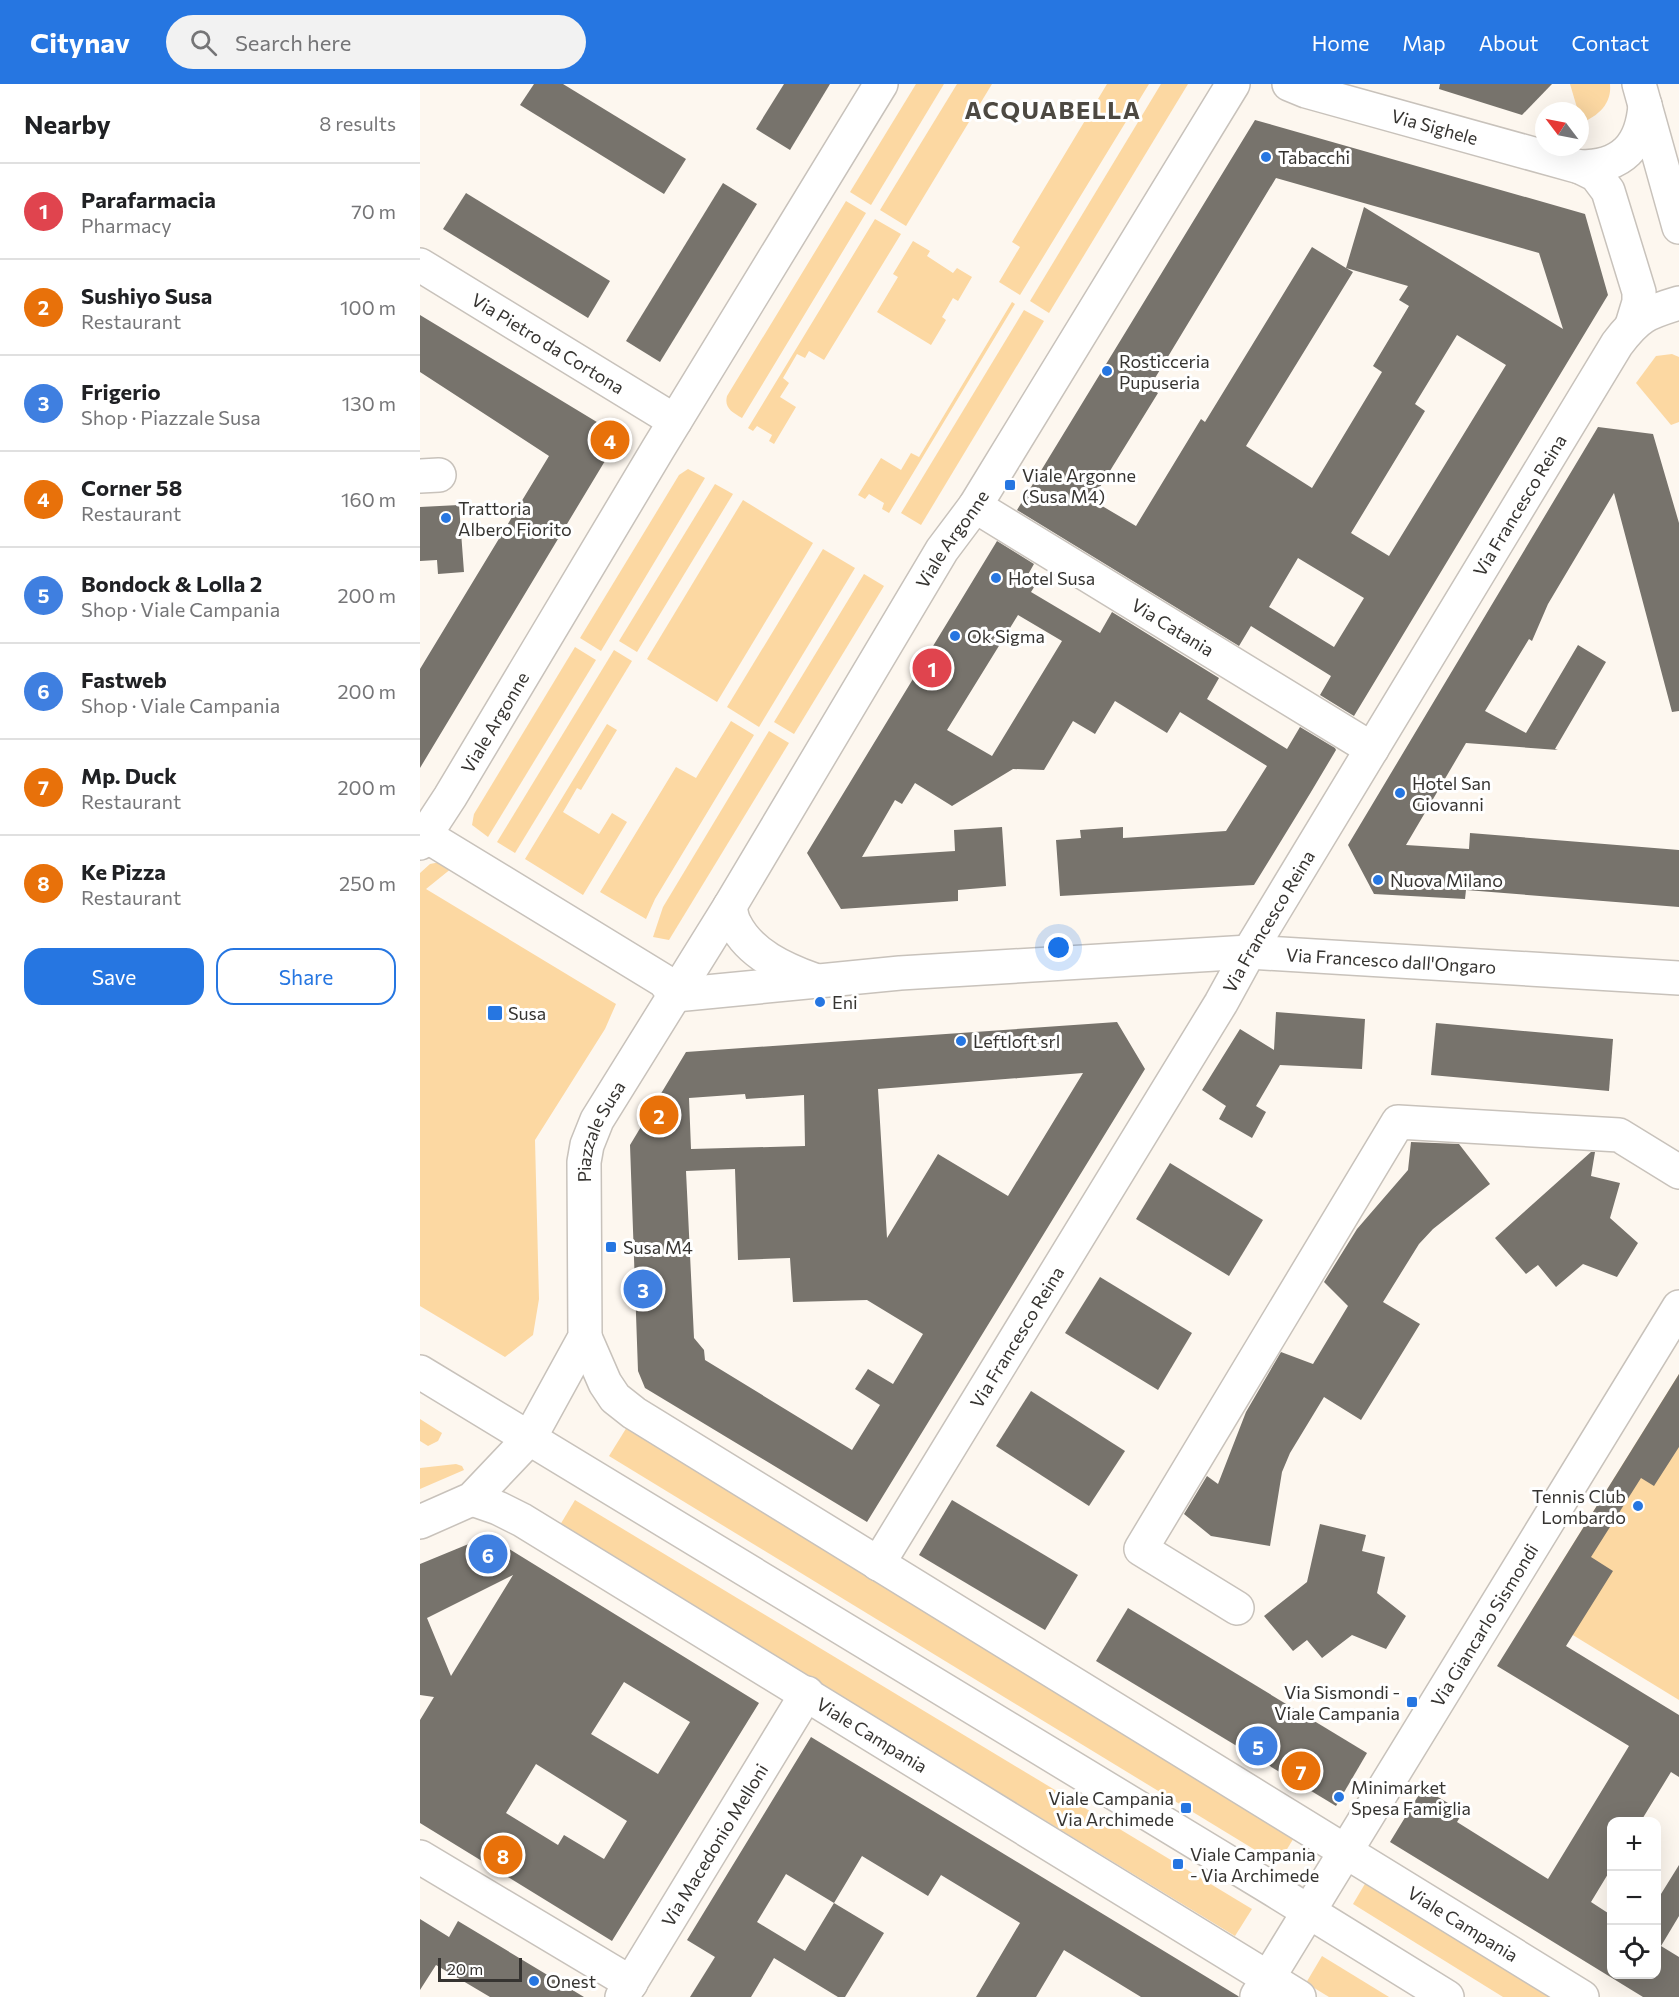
<!DOCTYPE html>
<html lang="en">
<head>
<meta charset="utf-8">
<style>
	:root { --surface:#fff; --page:#f2f2f2; --text:#202124; --muted:#757577; --line:#e0e0e0; --accent:#2676e1 }
	body { margin:0; font-family:Commissioner,sans-serif; background:var(--page); color:var(--text) }
	.controls { position:absolute; right:18px; bottom:18px; display:grid; overflow:hidden; border-radius:12px; box-shadow:0 6px 24px #0002 }
	.controls button { width:54px; height:54px; display:grid; place-items:center; padding:0; border:0; border-bottom:2px solid var(--line); background:var(--surface); color:var(--text); font:30px sans-serif }
	.compass { position:absolute; left:1115px; top:18px; width:54px; height:54px; border-radius:50%; background:var(--surface); box-shadow:0 6px 24px #0002; rotate:302deg }
	.scale { position:absolute; left:18px; bottom:15px; width:84px; box-sizing:border-box; padding-left:6px; border:3px solid #363431; border-top:0; font-size:16px; line-height:21px; white-space:nowrap; color:#363431; -webkit-text-stroke:4px #fff; paint-order:stroke }
	.you { position:absolute; left:639px; top:864px; width:21px; height:21px; margin:-15px; border:4px solid #fff; border-radius:50%; background:#1a73e8; box-shadow:0 0 0 9px #1a73e833 }
	.badge { display:grid; place-items:center; width:39px; height:39px; border-radius:50%; background:var(--accent); color:#fff; font-size:20px; font-weight:700 }
	.pin { position:absolute; translate:-50% -50%; border:3px solid #fff; box-shadow:0 2px 6px #0006 }
	.list { margin:0; padding:0; list-style:none }
	h2 { display:flex; justify-content:space-between; align-items:center; height:78px; margin:0; padding:0 24px; font-size:26px }
	h2 small { font-size:20px; font-weight:400; color:var(--muted) }
	.list li { display:grid; grid-template-columns:39px 1fr auto; gap:18px; align-items:center; box-sizing:border-box; height:96px; padding:0 24px; border-top:2px solid var(--line) }
	.list b { display:block; font-size:22px; white-space:nowrap }
	.list p { margin:0; font-size:20px; white-space:nowrap; color:var(--muted) }
	.list em { font-size:20px; font-style:normal; color:var(--muted) }
	.actions { display:flex; gap:12px; padding:18px 24px }
	.actions a { flex:1; padding:14px 0; border:2px solid var(--accent); border-radius:18px; text-align:center; font-size:21px; color:var(--accent) }
	.actions .main { background:var(--accent); color:#fff }
	.icon { flex:none; width:33px; height:33px; fill:none; stroke:currentColor; stroke-width:2; stroke-linecap:round; stroke-linejoin:round }
	.map { position:relative; flex:none; width:1259px; height:1913px; overflow:hidden }
	header { display:flex; align-items:center; gap:36px; box-sizing:border-box; height:84px; padding:0 30px; background:var(--accent); color:#fff }
	header strong { font-size:28px }
	nav { display:flex; gap:33px; margin-inline-start:auto; font-size:21px }
	.search { width:420px; height:54px; background:var(--page); display:flex; align-items:center; gap:15px; box-sizing:border-box; padding:0 21px; border-radius:33px; color:var(--muted); font-size:22px }
	main { display:flex }
	aside { flex:1; background:var(--surface) }
	.map>svg:first-child { display:block }
	.green { fill:#fcd8a2 }
	.building { fill:#77736c; fill-rule:evenodd }
	.lines { fill:none; stroke-linecap:round; stroke-linejoin:round }
	.minor-casing { stroke:#c8c2bb; stroke-width:36 }
	.major-casing { stroke:#c8c2bb; stroke-width:36 }
	.minor { stroke:#fff; stroke-width:33 }
	.major { stroke:#fff; stroke-width:33 }
	.poi-dot { fill:#2676e1; stroke:#fff; stroke-width:2 }
	.labels { text-anchor:middle; dominant-baseline:central; stroke-width:6; stroke-linejoin:round; paint-order:stroke }
	.street-label { font-size:18px; fill:#363431; stroke:#fff }
	.poi-label { font-size:18px; fill:#363431; stroke:#fff; text-anchor:start }
	.district-label { font-size:24px; font-weight:bold; letter-spacing:1.5px; fill:#4d4942; stroke:#fff }
</style>
</head>
<body>
<header>
<strong>Citynav</strong>
<div class="search"><svg class="icon" aria-label="search" viewBox="0 0 24 24"><circle cx="10" cy="10" r="6"/><path d="M15 15l6 6"/></svg>Search here</div>
<nav><a>Home</a><a>Map</a><a>About</a><a>Contact</a></nav>
</header>
<main>
<aside>
<h2>Nearby<small>8 results</small></h2>
<ul class="list">
<li><span class="badge" style="background:#e0444e">1</span><div><b>Parafarmacia</b><p>Pharmacy</p></div><em>70 m</em></li>
<li><span class="badge" style="background:#e8710a">2</span><div><b>Sushiyo Susa</b><p>Restaurant</p></div><em>100 m</em></li>
<li><span class="badge" style="background:#3f7fe0">3</span><div><b>Frigerio</b><p>Shop · Piazzale Susa</p></div><em>130 m</em></li>
<li><span class="badge" style="background:#e8710a">4</span><div><b>Corner 58</b><p>Restaurant</p></div><em>160 m</em></li>
<li><span class="badge" style="background:#3f7fe0">5</span><div><b>Bondock &amp; Lolla 2</b><p>Shop · Viale Campania</p></div><em>200 m</em></li>
<li><span class="badge" style="background:#3f7fe0">6</span><div><b>Fastweb</b><p>Shop · Viale Campania</p></div><em>200 m</em></li>
<li><span class="badge" style="background:#e8710a">7</span><div><b>Mp. Duck</b><p>Restaurant</p></div><em>200 m</em></li>
<li><span class="badge" style="background:#e8710a">8</span><div><b>Ke Pizza</b><p>Restaurant</p></div><em>250 m</em></li>
</ul>
<div class="actions"><a class="main">Save</a><a>Share</a></div>
</aside>
<div class="map">
<svg width="1259" height="1913" viewBox="0 0 1259 1913">
	<rect width="100%" height="100%" fill="#fdf7ef"/>
	<g class="green">
		<path d="M 496,0 L 524,0 L 451,121 L 430,108 Z"/>
		<path d="M 537,0 L 572,0 L 486,142 L 460,126 Z"/>
		<path d="M 687,0 L 729,0 L 600,211 L 579,198 L 600,163 L 592,158 Z"/>
		<path d="M 741,0 L 768,0 L 629,229 L 610,217 Z"/>
		<path d="M 1150,0 L 1190,0 C 1192,20 1178,32 1161,39 L 1160,27 L 1158,27 Z"/>
		<path d="M 426,117 L 446,129 L 322,334 C 312,328 304,324 307,312 Z"/>
		<path d="M 455,135 L 481,150 L 404,276 L 389,267 L 385,274 L 377,270 L 363,294 L 369,299 L 360,313 L 376,323 L 354,360 L 349,357 L 352,351 L 337,342 L 333,347 L 328,344 Z"/>
		<path d="M 493,157 L 510,167 L 507,172 L 533,189 L 537,184 L 552,193 L 538,217 L 533,214 L 522,233 L 526,236 L 511,261 L 457,228 L 478,193 L 473,190 Z"/>
		<path d="M 592,218 L 595,220 L 469,429 L 462,425 L 464,419 L 449,410 L 445,415 L 438,411 L 461,374 L 481,386 L 491,369 L 499,373 Z"/>
		<path d="M 604,226 L 624,237 L 501,441 L 481,429 Z"/>
		<path d="M 1252,270 L 1259,273 L 1259,338 L 1251,341 L 1216,299 L 1236,272 Z"/>
		<path d="M 268,385 L 285,394 L 181,567 L 160,554 L 259,391 Z"/>
		<path d="M 295,400 L 313,410 L 217,568 L 199,557 Z"/>
		<path d="M 323,416 L 393,459 L 297,618 L 227,575 Z"/>
		<path d="M 403,465 L 435,484 L 339,643 L 307,623 Z"/>
		<path d="M 444,490 L 464,502 L 374,650 L 354,638 Z"/>
		<path d="M 155,563 L 176,576 L 68,753 L 52,741 L 54,730 Z"/>
		<path d="M 194,566 L 212,577 L 95,769 L 77,758 Z"/>
		<path d="M 311,637 L 334,651 L 235,815 L 226,835 L 180,808 L 256,683 L 276,694 Z"/>
		<path d="M 187,640 L 197,646 L 161,706 L 157,704 L 143,728 L 179,750 L 192,729 L 207,738 L 163,811 L 105,775 Z"/>
		<path d="M 349,647 L 369,659 L 249,856 L 233,853 L 243,823 Z"/>
		<path d="M 20,778 L 32,784 L 6,805 L 196,920 L 185,945 L 115,1056 L 119,1215 L 113,1251 L 85,1273 L 0,1222 L 0,789 L 10,780 Z"/>
		<path d="M 1259,1290 L 1259,1616 L 1112,1526 Z"/>
		<path d="M 0,1335 L 22,1349 L 18,1357 L 8,1362 L 0,1357 Z"/>
		<path d="M 207,1343 L 875,1752 L 858,1780 L 189,1372 Z"/>
		<path d="M 36,1380 L 42,1382 L 44,1386 L 0,1405 L 0,1384 Z"/>
		<path d="M 155,1416 L 832,1825 L 815,1852 L 140,1441 Z"/>
		<path d="M 949,1793 L 1144,1913 L 1083,1913 L 933,1820 Z"/>
		<path d="M 902,1872 L 969,1913 L 909,1913 L 886,1899 Z"/>
	</g>
	<g class="building">
		<path d="M 114,0 L 143,0 L 266,75 L 244,110 L 100,21 Z"/>
		<path d="M 364,0 L 410,0 L 370,66 L 336,45 Z"/>
		<path d="M 1020,0 L 1132,0 L 1102,31 L 1019,5 Z"/>
		<path d="M 835,36 L 1165,130 L 1188,211 L 934,632 L 900,611 L 911,592 L 831,542 L 819,562 L 597,426 ZM 856,94 L 1119,169 L 1143,245 L 944,123 L 926,184 L 892,163 L 785,338 L 781,335 L 716,442 L 672,416 L 738,309 L 729,304 ZM 926,184 L 988,202 L 979,216 L 989,222 L 953,282 L 962,288 L 892,404 L 826,362 L 933,188 ZM 1037,251 L 1086,281 L 969,472 L 931,449 L 1005,327 L 995,320 ZM 878,474 L 944,514 L 914,563 L 849,523 Z"/>
		<path d="M 303,99 L 337,120 L 240,278 L 206,257 Z"/>
		<path d="M 46,109 L 190,197 L 168,234 L 23,145 Z"/>
		<path d="M 0,231 L 200,352 L 0,684 L 0,585 L 129,372 L 0,288 Z"/>
		<path d="M 1178,343 L 1233,350 L 1259,439 L 1259,627 L 1252,628 L 1194,409 L 1128,520 L 1112,557 L 1109,555 L 1065,627 L 1106,649 L 1158,561 L 1186,578 L 1135,665 L 1138,666 L 1046,659 L 986,761 L 1049,765 L 1050,749 L 1259,766 L 1259,823 L 1046,806 L 1045,815 L 954,810 L 928,761 Z"/>
		<path d="M 39,421 L 44,488 L 18,490 L 17,476 L 0,477 L 0,423 Z"/>
		<path d="M 577,457 L 614,480 L 606,494 L 616,500 L 611,508 L 680,549 L 692,528 L 799,594 L 787,615 L 867,665 L 880,643 L 915,664 L 916,666 L 891,708 L 834,801 L 640,812 L 636,756 L 661,754 L 660,746 L 703,743 L 703,754 L 806,747 L 847,682 L 760,628 L 747,649 L 695,617 L 675,650 L 653,637 L 624,686 L 593,685 L 532,722 L 495,699 L 482,720 L 475,716 L 442,773 L 535,767 L 534,746 L 582,743 L 586,802 L 538,806 L 538,817 L 421,825 L 387,769 ZM 598,531 L 642,557 L 572,672 L 527,646 Z"/>
		<path d="M 856,928 L 945,935 L 942,985 L 860,981 L 836,1022 L 846,1028 L 832,1054 L 799,1035 L 806,1022 L 782,1006 L 820,945 L 854,966 Z"/>
		<path d="M 697,938 L 725,985 L 447,1438 L 225,1304 L 218,1287 L 210,1061 L 266,968 ZM 663,989 L 588,1112 L 518,1070 L 467,1154 L 458,1005 ZM 325,1010 L 326,1015 L 384,1011 L 385,1062 L 271,1065 L 269,1014 ZM 315,1085 L 318,1176 L 370,1174 L 373,1218 L 447,1216 L 503,1250 L 473,1300 L 448,1285 L 435,1305 L 460,1321 L 432,1366 L 285,1276 L 284,1266 L 274,1254 L 266,1087 Z"/>
		<path d="M 1016,939 L 1193,955 L 1189,1007 L 1011,991 Z"/>
		<path d="M 991,1058 L 1039,1060 L 1070,1100 L 1013,1145 L 999,1160 L 963,1218 L 1000,1240 L 941,1336 L 904,1313 L 870,1369 L 862,1388 L 850,1462 L 791,1452 L 764,1430 L 787,1392 L 798,1400 L 826,1328 L 861,1268 L 893,1280 L 928,1222 L 904,1198 L 937,1145 L 988,1086 Z"/>
		<path d="M 1171,1068 L 1175,1068 L 1171,1092 L 1200,1099 L 1190,1134 L 1218,1159 L 1197,1193 L 1163,1180 L 1136,1203 L 1118,1181 L 1106,1190 L 1075,1154 Z"/>
		<path d="M 750,1079 L 843,1136 L 809,1192 L 716,1135 Z"/>
		<path d="M 680,1193 L 772,1249 L 738,1306 L 645,1249 Z"/>
		<path d="M 1259,1290 L 1259,1363 L 1234,1402 L 1221,1394 L 1171,1473 L 1193,1487 L 1146,1562 L 1259,1631 L 1259,1693 L 1251,1688 L 1221,1737 L 1191,1737 L 1191,1785 L 1171,1818 L 1191,1831 L 1191,1890 L 1236,1890 L 1236,1818 L 1259,1781 L 1259,1832 L 1241,1862 L 1259,1873 L 1259,1913 L 1223,1913 L 970,1758 L 1003,1704 L 1043,1728 L 1037,1738 L 1128,1795 L 1209,1662 L 1077,1582 Z"/>
		<path d="M 611,1307 L 705,1367 L 669,1422 L 576,1362 Z"/>
		<path d="M 532,1416 L 658,1491 L 625,1546 L 499,1471 Z"/>
		<path d="M 900,1440 L 946,1451 L 942,1467 L 965,1473 L 957,1509 L 986,1532 L 966,1565 L 932,1551 L 902,1574 L 887,1556 L 873,1567 L 844,1532 L 887,1498 Z"/>
		<path d="M 68,1452 L 339,1619 L 192,1857 L 0,1739 L 0,1636 L 14,1613 L 0,1611 L 0,1480 ZM 93,1491 L 31,1592 L 7,1534 ZM 204,1598 L 270,1638 L 238,1690 L 171,1650 ZM 116,1680 L 207,1737 L 184,1775 L 144,1751 L 138,1761 L 86,1729 Z"/>
		<path d="M 708,1524 L 947,1669 L 916,1722 L 676,1577 Z"/>
		<path d="M 391,1653 L 818,1912 L 819,1913 L 721,1913 L 644,1866 L 616,1913 L 556,1913 L 600,1839 L 521,1791 L 508,1812 L 442,1772 L 414,1819 L 464,1849 L 425,1913 L 418,1913 L 354,1874 L 331,1913 L 270,1913 L 295,1873 L 267,1856 ZM 366,1790 L 414,1819 L 385,1867 L 337,1838 Z"/>
		<path d="M 0,1835 L 29,1853 L 38,1837 L 164,1913 L 70,1913 L 16,1881 L 0,1906 Z"/>
	</g>
	<g class="lines">
		<defs>
			<g id="minor">
				<path id="s1" d="M 869,0 L 886,7 L 1160,83 L 1176,91 L 1188,107 L 1219,208 L 1219,218 L 1212,241"/>
				<path d="M 1219,0 L 1259,143"/>
				<path d="M 1160,83 C 1202,83 1222,62 1225,21"/>
				<path id="s2" d="M 0,181 L 255,337"/>
				<path d="M 0,392 L 19,391"/>
				<path id="s3" d="M 555,422 L 952,665"/>
				<path d="M 5,751 L 244,897 L 255,911"/>
				<path id="s4" d="M 0,759 L 30,713 L 238,365 L 461,0"/>
				<path d="M 310,822 C 311,828 312,835 315,840 C 330,870 364,885 394,896"/>
				<path id="s5" d="M 255,911 L 480,889 L 829,868 L 1259,894"/>
				<path id="s6" d="M 165,1253 L 185,1299 L 195,1314 L 214,1329 L 1162,1913"/>
				<path id="s7" d="M 52,1415 L 78,1424 L 102,1436 L 879,1913"/>
				<path id="s8" d="M 0,1438 L 52,1415 L 109,1355 L 165,1253 L 164,1078 L 167,1061 L 177,1036 L 310,822 L 522,466 L 555,422 L 813,0"/>
				<path id="s9" d="M 458,1480 L 801,919 L 829,868 L 1197,260 C 1218,232 1226,229 1259,219"/>
				<path d="M 817,1524 L 721,1465 L 978,1038 L 1199,1051 L 1259,1088"/>
				<path d="M 0,1773 L 211,1899"/>
				<path id="s10" d="M 837,1912 L 1259,1223"/>
				<path id="s11" d="M 202,1913 L 387,1609"/>
			</g>
			<path id="major" d="M 0,1288 L 854,1806 L 1027,1913"/>
		</defs>
		<use href="#minor" class="minor-casing"/>
		<use href="#major" class="major-casing"/>
		<use href="#minor" class="minor"/>
		<use href="#major" class="major"/>
	</g>
	<g class="poi-dot">
		<circle cx="846" cy="73" r="6"/>
		<circle cx="687" cy="287" r="6"/>
		<rect x="584" y="395" width="12" height="12" rx="3"/>
		<circle cx="26" cy="434" r="6"/>
		<circle cx="576" cy="494" r="6"/>
		<circle cx="535" cy="552" r="6"/>
		<circle cx="980" cy="709" r="6"/>
		<circle cx="958" cy="796" r="6"/>
		<circle cx="400" cy="918" r="6"/>
		<rect x="67" y="921" width="16" height="16" rx="3"/>
		<circle cx="541" cy="957" r="6"/>
		<rect x="185" y="1157" width="12" height="12" rx="3"/>
		<circle cx="1218" cy="1422" r="6"/>
		<rect x="986" y="1612" width="12" height="12" rx="3"/>
		<circle cx="919" cy="1713" r="6"/>
		<rect x="760" y="1718" width="12" height="12" rx="3"/>
		<rect x="752" y="1774" width="12" height="12" rx="3"/>
		<circle cx="114" cy="1897" r="6"/>
	</g>
	<g class="labels">
		<g class="street-label">
			<text stroke="none"><textPath href="#s1" startOffset="152">Via Sighele</textPath></text>
			<text stroke="none"><textPath href="#s2" startOffset="150">Via Pietro da Cortona</textPath></text>
			<text stroke="none"><textPath href="#s9" startOffset="1238">Via Francesco Reina</textPath></text>
			<text stroke="none"><textPath href="#s8" startOffset="1156">Viale Argonne</textPath></text>
			<text stroke="none"><textPath href="#s3" startOffset="232">Via Catania</textPath></text>
			<text stroke="none"><textPath href="#s4" startOffset="142">Viale Argonne</textPath></text>
			<text stroke="none"><textPath href="#s9" startOffset="752">Via Francesco Reina</textPath></text>
			<text stroke="none"><textPath href="#s5" startOffset="718">Via Francesco dall'Ongaro</textPath></text>
			<text stroke="none"><textPath href="#s8" startOffset="465">Piazzale Susa</textPath></text>
			<text stroke="none"><textPath href="#s9" startOffset="266">Via Francesco Reina</textPath></text>
			<text stroke="none"><textPath href="#s10" startOffset="435">Via Giancarlo Sismondi</textPath></text>
			<text stroke="none"><textPath href="#s7" startOffset="465">Viale Campania</textPath></text>
			<text stroke="none"><textPath href="#s11" startOffset="178">Via Macedonio Melloni</textPath></text>
			<text stroke="none"><textPath href="#s6" startOffset="1066">Viale Campania</textPath></text>
		</g>
		<g class="poi-label">
			<text x="858" y="73">Tabacchi</text>
			<text x="699" y="277">Rosticceria<tspan x="699" dy="21">Pupuseria</tspan></text>
			<text x="602" y="391">Viale Argonne<tspan x="602" dy="21">(Susa M4)</tspan></text>
			<text x="38" y="424">Trattoria<tspan x="38" dy="21">Albero Fiorito</tspan></text>
			<text x="588" y="494">Hotel Susa</text>
			<text x="547" y="552">Ok Sigma</text>
			<text x="992" y="699">Hotel San<tspan x="992" dy="21">Giovanni</tspan></text>
			<text x="970" y="796">Nuova Milano</text>
			<text x="412" y="918">Eni</text>
			<text x="88" y="929">Susa</text>
			<text x="553" y="957">Leftloft srl</text>
			<text x="203" y="1163">Susa M4</text>
			<text x="1206" y="1412" text-anchor="end">Tennis Club<tspan x="1206" dy="21">Lombardo</tspan></text>
			<text x="980" y="1608" text-anchor="end">Via Sismondi -<tspan x="980" dy="21">Viale Campania</tspan></text>
			<text x="931" y="1703">Minimarket<tspan x="931" dy="21">Spesa Famiglia</tspan></text>
			<text x="754" y="1714" text-anchor="end">Viale Campania<tspan x="754" dy="21">Via Archimede</tspan></text>
			<text x="770" y="1770">Viale Campania<tspan x="770" dy="21">- Via Archimede</tspan></text>
			<text x="126" y="1897">Onest</text>
		</g>
		<g class="district-label">
			<text x="633" y="25">ACQUABELLA</text>
		</g>
	</g>
</svg>
<div class="controls">
<button>+</button>
<button>−</button>
<button><svg class="icon" aria-label="locate" viewBox="0 0 24 24"><circle cx="12" cy="12" r="6"/><path d="M12 2v4M12 18v4M2 12h4M18 12h4"/></svg></button>
</div>
<svg class="compass" viewBox="-18 -18 36 36"><path d="M0-13l5 13h-10z" fill="#e53935"/><path d="M0 13l5-13h-10z" fill="#757577"/></svg>
<div class="scale">20 m</div>
<div class="you"></div>
<div class="pin badge" style="left:512px;top:584px;background:#e0444e">1</div>
<div class="pin badge" style="left:239px;top:1031px;background:#e8710a">2</div>
<div class="pin badge" style="left:223px;top:1205px;background:#3f7fe0">3</div>
<div class="pin badge" style="left:190px;top:356px;background:#e8710a">4</div>
<div class="pin badge" style="left:838px;top:1662px;background:#3f7fe0">5</div>
<div class="pin badge" style="left:68px;top:1470px;background:#3f7fe0">6</div>
<div class="pin badge" style="left:881px;top:1687px;background:#e8710a">7</div>
<div class="pin badge" style="left:83px;top:1771px;background:#e8710a">8</div>
</div>
</main>
</body>
</html>
